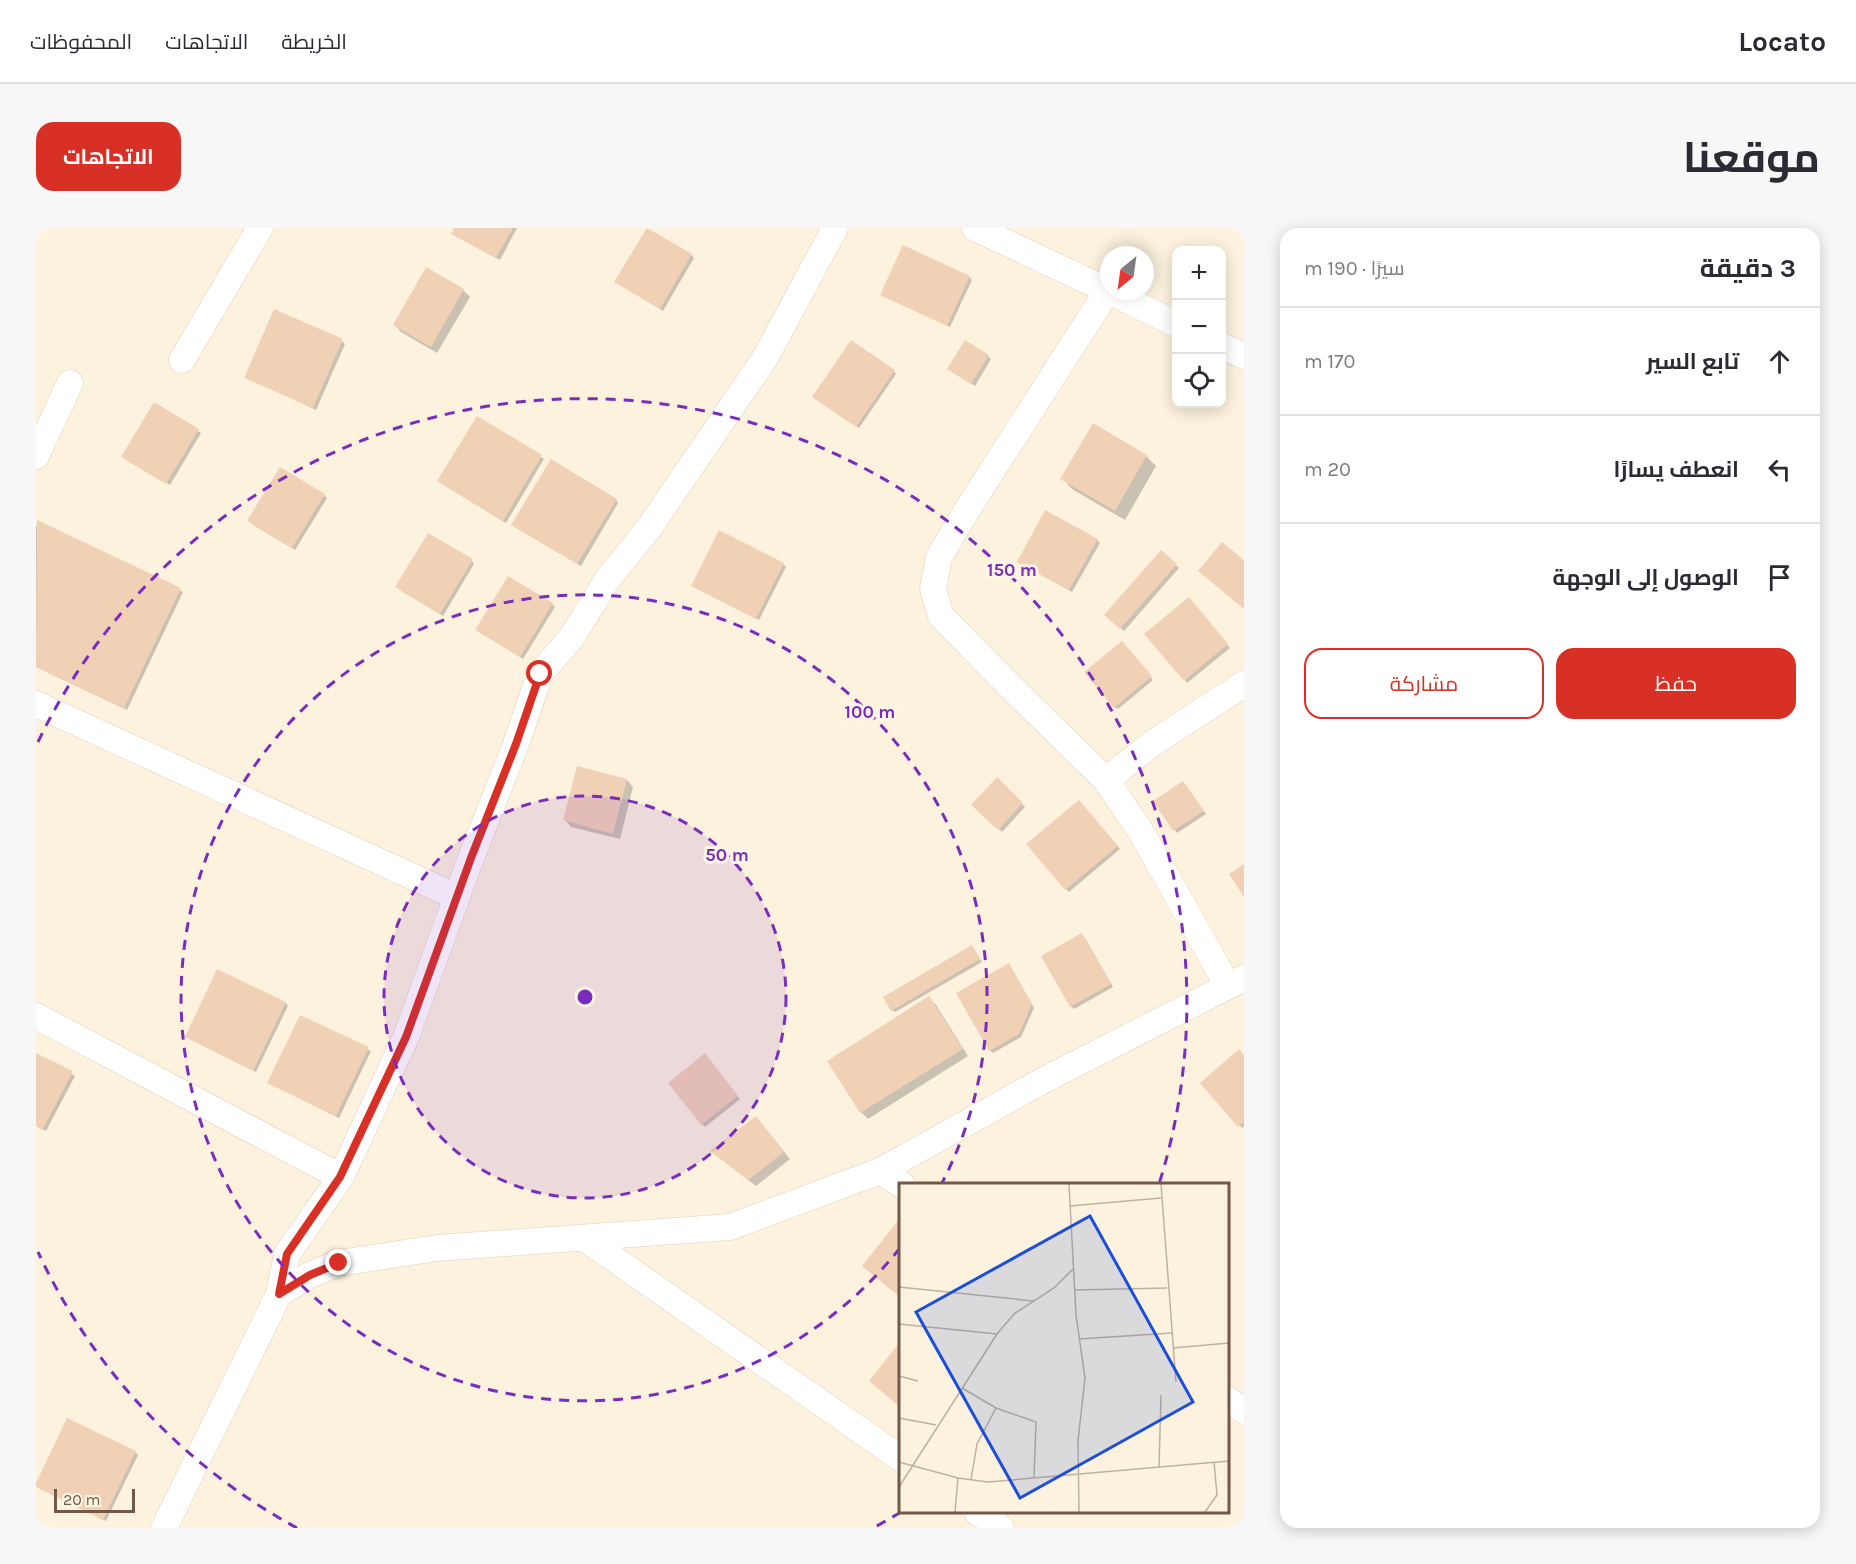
<!DOCTYPE html>
<html lang="ar">
<head>
<meta charset="utf-8">
<style>
	:root { --surface:#fff; --page:#f7f7f7; --text:#2b2b33; --muted:#7c7c81; --line:#e1e1e2; --accent:#d93025 }
	body { margin:0; font-family:Karla,Cairo,sans-serif; background:var(--page); color:var(--text); direction:rtl }
	.controls { position:absolute; right:18px; top:18px; display:grid; overflow:hidden; border-radius:12px; box-shadow:0 3px 15px #0003 }
	.controls button { width:54px; height:54px; display:grid; place-items:center; padding:0; border:0; border-bottom:2px solid var(--line); background:var(--surface); color:var(--text); font:30px sans-serif }
	.compass { position:absolute; left:1064px; top:18px; width:54px; height:54px; border-radius:50%; background:var(--surface); box-shadow:0 3px 15px #0003; rotate:209deg }
	.scale { position:absolute; left:18px; bottom:15px; width:81px; box-sizing:border-box; padding-left:6px; border:3px solid #725947; border-top:0; font-size:16px; line-height:21px; white-space:nowrap; color:#725947; -webkit-text-stroke:4px #fff6e4; paint-order:stroke }
	.stop { position:absolute; width:18px; height:18px; margin:-14px; border:4px solid #d93025; border-radius:50%; background:#fff }
	.stop.end { background:#d93025; border-color:#fff; box-shadow:0 2px 6px #0008 }
	.list { margin:0; padding:0; list-style:none }
	h2 { display:flex; justify-content:space-between; align-items:center; height:78px; margin:0; padding:0 24px; font-size:26px }
	h2 small { font-size:20px; font-weight:400; color:var(--muted) }
	.list li { display:grid; grid-template-columns:39px 1fr auto; gap:18px; align-items:center; box-sizing:border-box; height:108px; padding:0 24px; border-top:2px solid var(--line) }
	.list b { display:block; font-size:22px; white-space:nowrap }
	.list em { font-size:20px; font-style:normal; color:var(--muted) }
	.actions { display:flex; gap:12px; padding:18px 24px }
	.actions a { flex:1; padding:14px 0; border:2px solid var(--accent); border-radius:18px; text-align:center; font-size:21px; color:var(--accent) }
	.actions .main { background:var(--accent); color:#fff }
	.icon { flex:none; width:33px; height:33px; fill:none; stroke:currentColor; stroke-width:2; stroke-linecap:round; stroke-linejoin:round }
	.map { position:relative; flex:none; width:1208px; height:1300px; overflow:hidden; direction:ltr; border-radius:18px }
	header { display:flex; align-items:center; gap:36px; box-sizing:border-box; height:84px; padding:0 30px; background:var(--surface); border-bottom:2px solid var(--line) }
	header strong { font-size:28px }
	nav { display:flex; gap:33px; margin-inline-start:auto; font-size:21px }
	.intro { display:flex; align-items:center; justify-content:space-between; box-sizing:border-box; height:144px; padding:0 36px }
	h1 { margin:0; font-size:42px }
	.button { padding:15px 27px; border-radius:18px; background:var(--accent); color:#fff; font-size:21px; font-weight:700 }
	main { display:flex; gap:36px; padding:0 36px }
	aside { flex:1; background:var(--surface); border-radius:18px; box-shadow:0 3px 15px #0003 }
	.map>svg:first-child { display:block }
	.shadow { fill:#0003 }
	.building { fill:#f1d1b6 }
	.lines { fill:none; stroke-linecap:round; stroke-linejoin:round }
	.minor-casing { stroke:#e0cfbb; stroke-width:27 }
	.minor { stroke:#fff; stroke-width:26 }
	.route { stroke:#d93025; stroke-width:8 }
	.ring { fill:none; stroke:#7b2cbf; stroke-width:3; stroke-dasharray:10 8 }
	.inset-road { fill:none; stroke:#c1b09d; stroke-width:1.5 }
	.view { fill:#1d4ed8; fill-opacity:0.15; stroke:#1d4ed8; stroke-width:3 }
	.inset-edge { fill:none; stroke:#725947; stroke-width:3 }
	.centre { fill:#7b2cbf; stroke:#fff6e4; stroke-width:3 }
	.ring-label { font-size:18px; text-anchor:middle; font-weight:bold; fill:#7b2cbf; stroke:#fff6e4; stroke-width:6; stroke-linejoin:round; paint-order:stroke }
</style>
</head>
<body>
<header>
<strong>Locato</strong>
<nav><a>الخريطة</a><a>الاتجاهات</a><a>المحفوظات</a></nav>
</header>
<div class="intro"><h1>موقعنا</h1><a class="button">الاتجاهات</a></div>
<main>
<aside>
<h2>3 دقيقة<small>سيرًا · 190 m</small></h2>
<ul class="list">
<li><svg class="icon" aria-label="ahead" viewBox="0 0 24 24"><path d="M12 20V5M6 11l6-6 6 6"/></svg><div><b>تابع السير</b></div><em>170 m</em></li>
<li><svg class="icon" aria-label="left" viewBox="0 0 24 24"><path d="M17 20v-9H6M10 6l-5 5 5 5"/></svg><div><b>انعطف يسارًا</b></div><em>20 m</em></li>
<li><svg class="icon" aria-label="arrive" viewBox="0 0 24 24"><path d="M6 21V4h12l-3 4 3 4H6"/></svg><div><b>الوصول إلى الوجهة</b></div></li>
</ul>
<div class="actions"><a class="main">حفظ</a><a>مشاركة</a></div>
</aside>
<div class="map">
<svg width="1208" height="1300" viewBox="0 0 1208 1300">
	<rect width="100%" height="100%" fill="#fcf2de"/>
	<g class="shadow">
		<path d="M 420,0 L 481,0 L 464,32 L 420,8 Z"/>
		<path d="M 655,27 L 658,30 L 627,83 L 583,56 Z"/>
		<path d="M 933,49 L 936,52 L 914,99 L 846,67 Z"/>
		<path d="M 427,62 L 434,69 L 401,125 L 365,104 L 359,97 Z"/>
		<path d="M 306,113 L 309,116 L 280,182 L 210,149 Z"/>
		<path d="M 952,128 L 955,131 L 939,158 L 916,144 Z"/>
		<path d="M 858,143 L 860,146 L 823,200 L 781,171 Z"/>
		<path d="M 118,176 L 165,205 L 134,257 L 90,231 Z"/>
		<path d="M 441,190 L 508,231 L 470,295 L 406,256 Z"/>
		<path d="M 1057,197 L 1110,228 L 1120,238 L 1089,292 L 1036,261 L 1026,250 Z"/>
		<path d="M 288,267 L 291,270 L 259,322 L 216,296 Z"/>
		<path d="M 580,272 L 582,275 L 545,338 L 480,299 Z"/>
		<path d="M 2,294 L 147,364 L 91,482 L 0,439 L 0,299 Z"/>
		<path d="M 1061,312 L 1064,315 L 1036,364 L 982,334 Z"/>
		<path d="M 1125,324 L 1143,340 L 1088,403 L 1070,387 Z"/>
		<path d="M 436,333 L 438,336 L 407,388 L 364,362 Z"/>
		<path d="M 747,336 L 750,339 L 723,392 L 660,360 Z"/>
		<path d="M 1155,374 L 1194,420 L 1151,455 L 1149,452 Z"/>
		<path d="M 516,376 L 519,379 L 487,431 L 441,402 Z"/>
		<path d="M 1089,418 L 1117,452 L 1082,481 L 1079,479 Z"/>
		<path d="M 591,552 L 597,559 L 584,611 L 535,599 L 529,592 Z"/>
		<path d="M 961,552 L 989,579 L 966,604 L 937,577 Z"/>
		<path d="M 1150,558 L 1170,586 L 1141,605 L 1119,573 Z"/>
		<path d="M 1046,577 L 1084,621 L 1033,664 L 1030,661 Z"/>
		<path d="M 1049,710 L 1077,759 L 1038,781 L 1035,778 Z"/>
		<path d="M 938,722 L 946,734 L 859,784 L 856,782 Z"/>
		<path d="M 975,740 L 998,780 L 985,809 L 957,825 L 954,822 Z"/>
		<path d="M 893,770 L 900,777 L 932,828 L 832,891 L 825,884 L 793,833 Z"/>
		<path d="M 250,775 L 252,778 L 220,844 L 150,809 Z"/>
		<path d="M 265,789 L 335,823 L 303,890 L 233,855 Z"/>
		<path d="M 0,826 L 39,848 L 10,903 L 0,898 Z"/>
		<path d="M 1208,829 L 1208,898 L 1206,900 L 1166,855 Z"/>
		<path d="M 672,830 L 704,871 L 669,899 L 666,896 Z"/>
		<path d="M 726,896 L 754,931 L 720,958 L 676,924 Z"/>
		<path d="M 864,993 L 864,1069 L 828,1038 Z"/>
		<path d="M 864,1117 L 864,1179 L 835,1153 Z"/>
		<path d="M 99,1224 L 102,1227 L 70,1293 L 0,1258 Z"/>
	</g>
	<g class="building">
		<path d="M 418,0 L 477,0 L 460,30 L 415,6 Z"/>
		<path d="M 611,0 L 656,26 L 624,81 L 578,54 Z"/>
		<path d="M 867,17 L 934,48 L 911,98 L 844,67 Z"/>
		<path d="M 390,39 L 428,61 L 395,119 L 357,97 Z"/>
		<path d="M 238,81 L 307,111 L 277,180 L 208,150 Z"/>
		<path d="M 815,112 L 859,142 L 820,199 L 776,169 Z"/>
		<path d="M 929,112 L 953,127 L 935,156 L 911,141 Z"/>
		<path d="M 118,174 L 163,201 L 130,256 L 85,229 Z"/>
		<path d="M 441,188 L 506,227 L 467,293 L 401,253 Z"/>
		<path d="M 1057,195 L 1111,227 L 1079,283 L 1024,251 Z"/>
		<path d="M 515,231 L 581,271 L 541,336 L 475,297 Z"/>
		<path d="M 244,239 L 289,266 L 256,320 L 211,293 Z"/>
		<path d="M 1009,282 L 1062,311 L 1033,362 L 981,334 Z"/>
		<path d="M 1,292 L 145,360 L 88,480 L 0,439 Z"/>
		<path d="M 683,302 L 748,335 L 720,391 L 655,358 Z"/>
		<path d="M 392,305 L 437,331 L 404,386 L 359,359 Z"/>
		<path d="M 1186,314 L 1208,332 L 1208,381 L 1162,343 Z"/>
		<path d="M 1125,322 L 1141,336 L 1084,401 L 1068,387 Z"/>
		<path d="M 472,348 L 517,375 L 484,429 L 439,402 Z"/>
		<path d="M 1153,369 L 1192,416 L 1148,453 L 1108,406 Z"/>
		<path d="M 1086,413 L 1116,448 L 1078,480 L 1048,444 Z"/>
		<path d="M 541,538 L 591,551 L 577,606 L 527,592 Z"/>
		<path d="M 961,549 L 987,575 L 962,602 L 935,577 Z"/>
		<path d="M 1147,553 L 1168,583 L 1137,603 L 1117,573 Z"/>
		<path d="M 1043,572 L 1082,618 L 1029,662 L 990,616 Z"/>
		<path d="M 1208,636 L 1208,669 L 1193,646 Z"/>
		<path d="M 1046,705 L 1075,756 L 1034,779 L 1005,728 Z"/>
		<path d="M 936,717 L 944,731 L 855,783 L 847,769 Z"/>
		<path d="M 973,735 L 996,776 L 983,806 L 953,823 L 920,765 Z"/>
		<path d="M 181,741 L 250,774 L 217,843 L 149,809 Z"/>
		<path d="M 893,768 L 927,821 L 824,885 L 791,833 Z"/>
		<path d="M 264,787 L 333,819 L 300,888 L 231,855 Z"/>
		<path d="M 1203,821 L 1208,827 L 1208,893 L 1202,899 L 1164,855 Z"/>
		<path d="M 0,825 L 37,843 L 7,901 L 0,898 Z"/>
		<path d="M 669,825 L 702,868 L 665,897 L 632,855 Z"/>
		<path d="M 720,888 L 748,924 L 712,952 L 674,923 Z"/>
		<path d="M 864,990 L 864,1069 L 826,1038 Z"/>
		<path d="M 864,1114 L 864,1179 L 833,1153 Z"/>
		<path d="M 31,1190 L 100,1223 L 67,1292 L 0,1259 L 0,1255 Z"/>
	</g>
	<g class="lines">
		<defs>
			<g id="minor">
				<path d="M 939,0 L 1073,63"/>
				<path d="M 1072,62 L 931,282 L 903,329 L 897,361 L 905,388 L 987,471 L 1070,552 L 1107,607 L 1192,758"/>
				<path d="M 1073,63 L 1140,96"/>
				<path d="M 1186,118 L 1208,128"/>
				<path d="M 146,132 L 224,0"/>
				<path d="M 0,228 L 34,155"/>
				<path d="M 0,476 L 421,669"/>
				<path d="M 1070,552 L 1117,515 L 1208,456"/>
				<path d="M 0,788 L 305,949"/>
				<path d="M 844,943 L 866,957"/>
				<path d="M 548,1010 L 864,1230"/>
				<path d="M 243,1066 L 274,1047 L 303,1035 L 401,1020 L 694,999 L 844,943 L 1008,852 L 1208,750"/>
				<path d="M 1192,1172 L 1208,1183"/>
				<path d="M 941,1284 L 965,1300"/>
				<path d="M 128,1300 L 243,1066 L 251,1026 L 305,949 L 370,809 L 435,630 L 480,516 L 504,446 L 536,409 L 571,352 L 613,300 L 729,130 L 799,0"/>
			</g>
		</defs>
		<use href="#minor" class="minor-casing"/>
		<use href="#minor" class="minor"/>
	</g>
	<g class="lines">
		<path class="route" d="M 303,1035 L 274,1047 L 243,1066 L 251,1026 L 304,949 L 370,809 L 435,630 L 480,516 L 504,446"/>
	</g>
	<circle cx="549" cy="769" r="201" fill="#7b2cbf" fill-opacity=".12"/>
	<g class="ring">
		<circle cx="549" cy="769" r="201"/>
		<path d="M864 1020A403 403 0 1 1 906 955"/>
		<path d="M865 1284A604 604 0 0 1 837 1300M261 1300A604 604 0 0 1 2 1024M2 514A604 604 0 0 1 1123 956"/>
	</g>
	<g transform="translate(863 955)">
		<rect width="330" height="330" fill="#fcf2de"/>
		<path class="inset-road" d="M 170,1 L 177,132 L 186,195 L 179,258 L 180,329M 262,1 L 277,199M 171,23 L 262,15M 0,104 L 135,118M 175,107 L 268,105M 0,141 L 98,151M 180,156 L 273,150M 274,165 L 330,160M 0,193 L 19,198M 63,205 L 97,225 L 137,239 L 135,295M 0,235 L 37,242M 0,279 L 59,295 L 89,299 L 330,278M 260,284 L 262,212M 72,297 L 78,261 L 97,225M 0,304 L 98,151 L 115,131 L 155,105 L 174,86M 56,329 L 59,295M 306,329 L 318,312 L 315,279"/>
		<path class="view" d="M 191,33 L 294,219 L 121,315 L 17,129 Z"/>
		<rect width="330" height="330" class="inset-edge"/>
	</g>
	<circle cx="549" cy="769" r="9" class="centre"/>
	<g class="ring-label">
		<text x="976" y="348">150 m</text>
		<text x="834" y="490">100 m</text>
		<text x="691" y="633">50 m</text>
	</g>
</svg>
<div class="controls">
<button>+</button>
<button>−</button>
<button><svg class="icon" aria-label="locate" viewBox="0 0 24 24"><circle cx="12" cy="12" r="6"/><path d="M12 2v4M12 18v4M2 12h4M18 12h4"/></svg></button>
</div>
<svg class="compass" viewBox="-18 -18 36 36"><path d="M0-13l5 13h-10z" fill="#e53935"/><path d="M0 13l5-13h-10z" fill="#7c7c81"/></svg>
<div class="scale">20 m</div>
<div class="stop" style="left:504px;top:446px"></div>
<div class="stop end" style="left:303px;top:1035px"></div>
</div>
</main>
</body>
</html>
